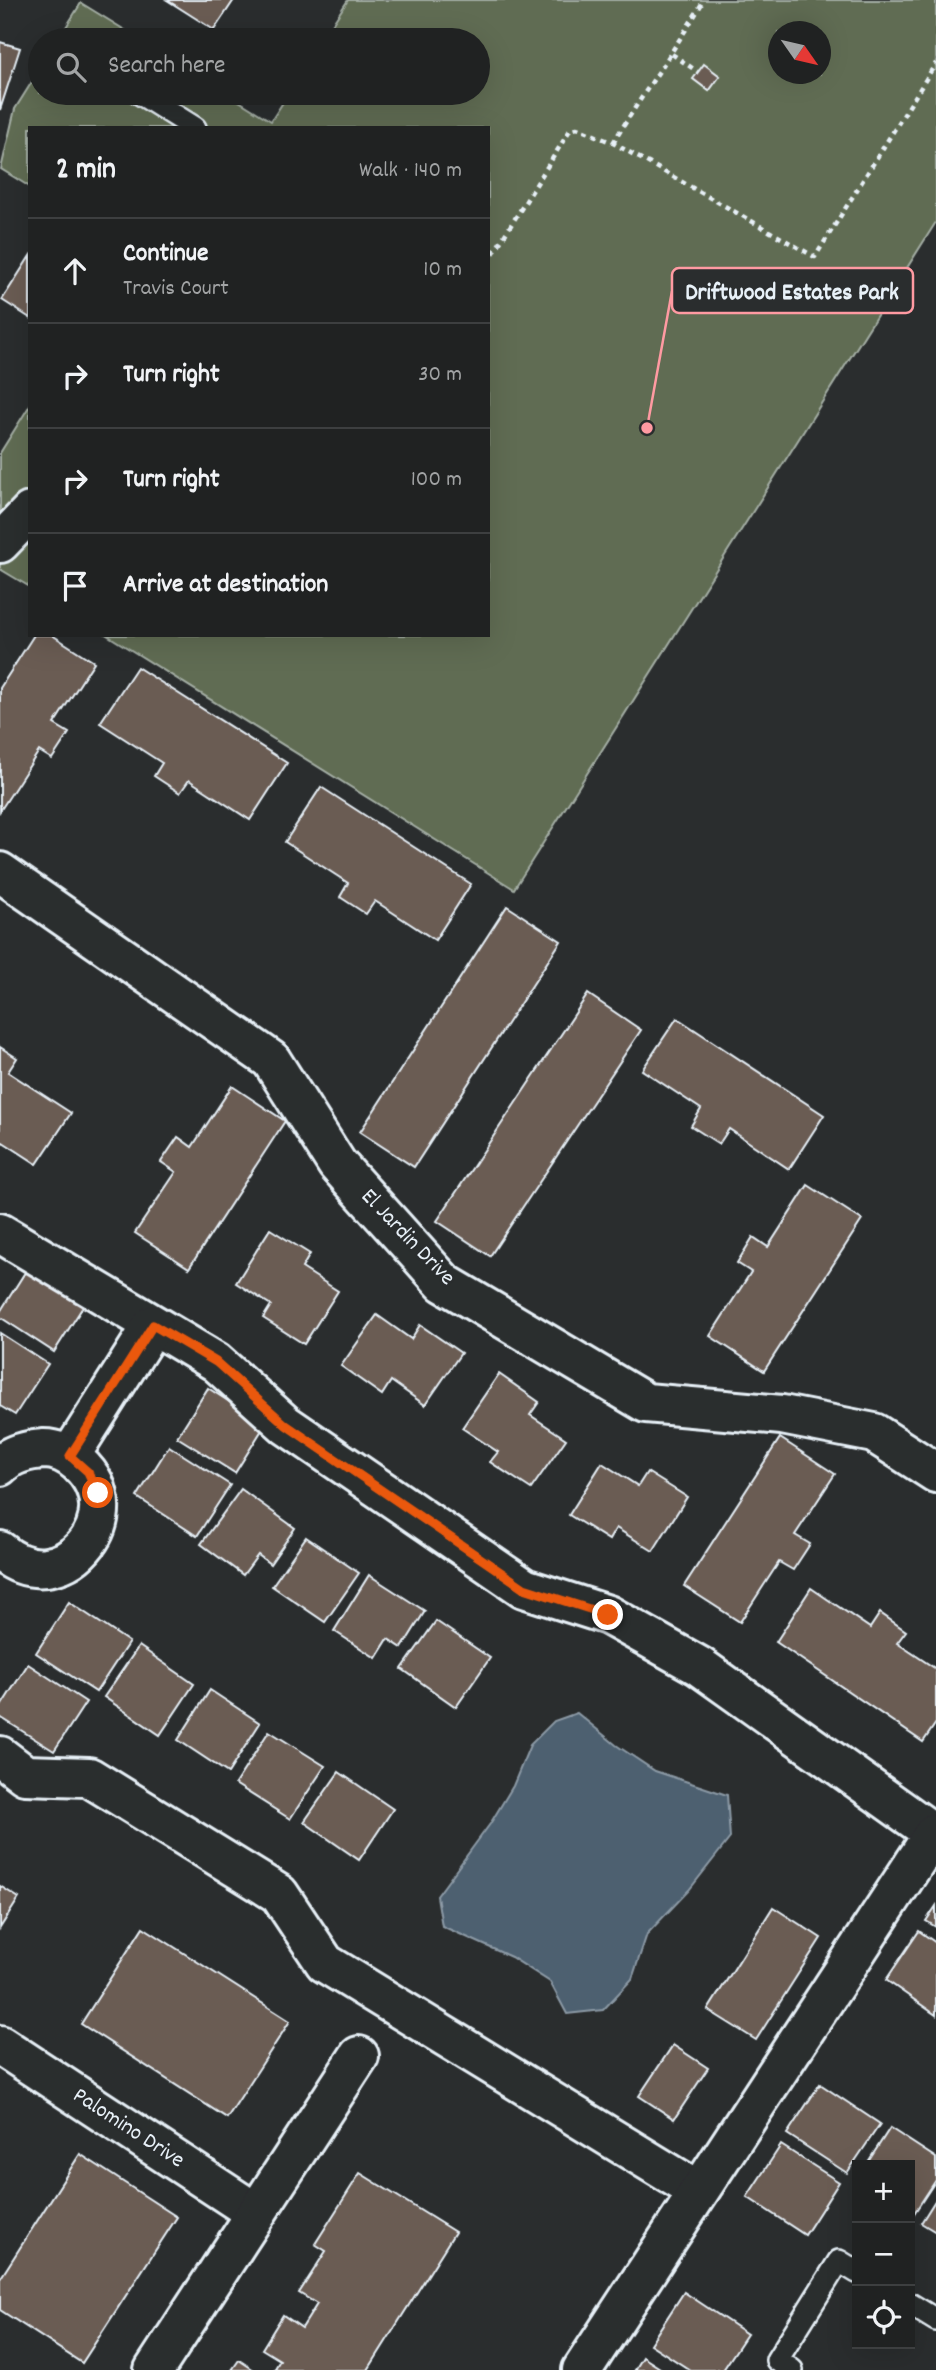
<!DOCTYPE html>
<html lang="en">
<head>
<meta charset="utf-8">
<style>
	:root { --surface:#202222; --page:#282a2a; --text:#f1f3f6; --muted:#a2a4a5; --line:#3d3f40 }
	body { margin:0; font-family:Dekko,sans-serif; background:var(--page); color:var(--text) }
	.controls { position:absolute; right:21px; bottom:21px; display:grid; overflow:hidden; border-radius:0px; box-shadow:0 7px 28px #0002 }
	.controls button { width:63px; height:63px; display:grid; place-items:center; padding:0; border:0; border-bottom:2px solid var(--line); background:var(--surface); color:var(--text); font:35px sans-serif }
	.compass { position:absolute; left:768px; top:21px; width:63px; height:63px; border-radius:50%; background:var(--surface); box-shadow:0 7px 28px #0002; rotate:124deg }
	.stop { position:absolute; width:21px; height:21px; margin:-16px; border:5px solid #ea580c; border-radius:50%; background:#fff }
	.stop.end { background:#ea580c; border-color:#fff; box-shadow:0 2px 7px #0008 }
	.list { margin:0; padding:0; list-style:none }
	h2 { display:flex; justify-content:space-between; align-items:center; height:91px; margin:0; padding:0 28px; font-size:30px }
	h2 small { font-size:23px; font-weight:400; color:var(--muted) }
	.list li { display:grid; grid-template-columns:46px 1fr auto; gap:21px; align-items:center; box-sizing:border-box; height:105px; padding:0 28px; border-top:2px solid var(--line) }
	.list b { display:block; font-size:26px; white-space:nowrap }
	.list p { margin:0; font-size:23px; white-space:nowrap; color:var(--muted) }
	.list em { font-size:23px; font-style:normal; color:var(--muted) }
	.icon { flex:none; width:38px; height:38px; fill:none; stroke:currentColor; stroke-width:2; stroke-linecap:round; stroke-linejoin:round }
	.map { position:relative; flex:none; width:936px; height:2370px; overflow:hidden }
	.search { position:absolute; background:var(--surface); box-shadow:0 7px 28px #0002; left:28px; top:28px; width:462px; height:77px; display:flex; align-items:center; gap:18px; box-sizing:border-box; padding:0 24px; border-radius:38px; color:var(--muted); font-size:26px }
	.panel { position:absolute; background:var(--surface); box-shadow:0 7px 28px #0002; left:28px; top:126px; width:462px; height:511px; border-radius:0px }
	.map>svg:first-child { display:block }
	.green { fill:#616c52; stroke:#a4aea5; stroke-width:2; fill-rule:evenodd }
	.water { fill:#4e6070; stroke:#8c9aa6; stroke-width:2 }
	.building { fill:#6b5b53; stroke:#e8f1f8; stroke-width:2 }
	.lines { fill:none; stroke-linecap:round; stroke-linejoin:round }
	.service-casing { stroke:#e8f1f8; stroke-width:26 }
	.minor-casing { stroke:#e8f1f8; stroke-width:44 }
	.path { stroke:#e8f1f8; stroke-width:4.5; stroke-dasharray:5 5; stroke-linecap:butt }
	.service { stroke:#2a2d2e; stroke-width:21 }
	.minor { stroke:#2a2d2e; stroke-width:38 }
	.route { stroke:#ea580c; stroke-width:9 }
	.labels { text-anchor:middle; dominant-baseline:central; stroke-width:5; stroke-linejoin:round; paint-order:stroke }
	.street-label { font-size:23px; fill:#e8f1f8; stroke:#2a2d2e }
	.leader { fill:none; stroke:#ff9aa2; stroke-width:2.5 }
	.callout-dot { fill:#ff9aa2; stroke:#2a2d2e; stroke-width:2.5 }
	.callout { fill:#2a2d2e; stroke:#ff9aa2; stroke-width:2.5 }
	.callout-label { font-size:24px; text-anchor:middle; font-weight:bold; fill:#e8f1f8 }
</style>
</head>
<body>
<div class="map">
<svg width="936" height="2370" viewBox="0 0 936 2370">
	<rect width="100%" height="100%" fill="#2a2d2e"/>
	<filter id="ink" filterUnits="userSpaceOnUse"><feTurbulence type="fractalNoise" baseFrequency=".0143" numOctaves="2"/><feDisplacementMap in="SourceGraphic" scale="14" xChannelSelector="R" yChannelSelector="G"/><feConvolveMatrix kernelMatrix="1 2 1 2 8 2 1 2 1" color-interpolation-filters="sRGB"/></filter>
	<g filter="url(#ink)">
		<g class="green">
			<path d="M 348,0 L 936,0 L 936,222 L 514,889 L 107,635 L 488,635 L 488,128 L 30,128 L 30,187 L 1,169 L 15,109 L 40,69 L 40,93 L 226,93 L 271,121 L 289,93 L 478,93 L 478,40 L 322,40 ZM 778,32 L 820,32 L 820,74 L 778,74 Z"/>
			<path d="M 81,3 L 141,40 L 58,40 Z"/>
			<path d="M 30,405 L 30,587 L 0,569 L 0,453 Z"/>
		</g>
		<path class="water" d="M 577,1713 L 616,1745 L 655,1771 L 727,1795 L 730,1838 L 689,1890 L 647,1934 L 632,1979 L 603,2010 L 567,2014 L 550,1982 L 511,1957 L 442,1926 L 437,1896 L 490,1824 L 513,1786 L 530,1745 L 554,1721 Z"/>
		<g class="building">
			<path d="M 167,0 L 234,0 L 214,30 Z"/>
			<path d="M 0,42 L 20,48 L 0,110 Z"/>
			<path d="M 704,64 L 720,76 L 709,91 L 693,79 Z"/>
			<path d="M 30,256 L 30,318 L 2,300 Z"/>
			<path d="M 34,635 L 52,635 L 94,662 L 54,724 L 69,733 L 52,759 L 39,751 L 0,811 L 0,688 Z"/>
			<path d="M 137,667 L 287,763 L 250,820 L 189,780 L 180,793 L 154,776 L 162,763 L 100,723 Z"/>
			<path d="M 321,787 L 471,884 L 435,940 L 375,901 L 366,914 L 340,897 L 348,883 L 285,842 Z"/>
			<path d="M 507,906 L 561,941 L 414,1167 L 360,1132 Z"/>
			<path d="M 588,994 L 641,1030 L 490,1256 L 437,1221 Z"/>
			<path d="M 677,1018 L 824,1115 L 789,1169 L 729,1129 L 719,1144 L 691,1126 L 701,1109 L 642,1070 Z"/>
			<path d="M 0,1047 L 17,1058 L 8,1072 L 71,1113 L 37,1164 L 3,1142 L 0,1146 Z"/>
			<path d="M 232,1086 L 285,1121 L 189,1268 L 135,1233 L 176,1172 L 161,1162 L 178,1137 L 192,1147 Z"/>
			<path d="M 808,1185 L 862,1220 L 764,1371 L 710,1336 L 751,1272 L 737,1263 L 753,1237 L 768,1247 Z"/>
			<path d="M 270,1229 L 310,1254 L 302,1268 L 338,1291 L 304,1344 L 263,1318 L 271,1305 L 236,1283 Z"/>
			<path d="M 29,1266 L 86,1302 L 54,1352 L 0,1317 L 0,1312 Z"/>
			<path d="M 377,1315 L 411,1339 L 420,1325 L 461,1353 L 425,1405 L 391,1381 L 382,1395 L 341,1366 Z"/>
			<path d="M 0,1333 L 48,1364 L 15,1415 L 0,1406 Z"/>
			<path d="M 499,1374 L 539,1402 L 530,1415 L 566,1439 L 531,1489 L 490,1462 L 498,1452 L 462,1428 Z"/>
			<path d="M 208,1388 L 265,1425 L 235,1473 L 177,1437 Z"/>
			<path d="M 780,1438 L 835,1474 L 795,1535 L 810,1544 L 793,1570 L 779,1562 L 740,1622 L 684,1586 Z"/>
			<path d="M 169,1446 L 230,1485 L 197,1536 L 137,1497 Z"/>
			<path d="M 602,1463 L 638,1486 L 647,1472 L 687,1497 L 653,1551 L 616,1528 L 609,1540 L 569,1515 Z"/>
			<path d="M 241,1489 L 295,1528 L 270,1564 L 258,1555 L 243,1575 L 201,1544 Z"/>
			<path d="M 306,1537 L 359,1573 L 325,1622 L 272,1586 Z"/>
			<path d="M 369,1575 L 425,1611 L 402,1648 L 388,1639 L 376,1658 L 334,1631 Z"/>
			<path d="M 811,1588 L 870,1628 L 880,1613 L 906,1631 L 897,1643 L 936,1669 L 936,1723 L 923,1742 L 776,1642 Z"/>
			<path d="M 69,1602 L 129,1642 L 96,1692 L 36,1653 Z"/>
			<path d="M 436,1621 L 490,1658 L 456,1707 L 402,1669 Z"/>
			<path d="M 139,1646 L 194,1684 L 160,1735 L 104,1697 Z"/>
			<path d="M 28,1664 L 86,1702 L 54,1751 L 0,1717 L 0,1708 Z"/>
			<path d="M 210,1690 L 260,1723 L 228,1773 L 178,1740 Z"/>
			<path d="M 269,1731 L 325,1766 L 290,1819 L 235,1784 Z"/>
			<path d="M 339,1772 L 393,1809 L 359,1860 L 304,1822 Z"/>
			<path d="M 0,1886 L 19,1898 L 0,1928 Z"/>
			<path d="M 936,1906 L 936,1927 L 926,1921 Z"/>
			<path d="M 773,1907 L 821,1938 L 756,2040 L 708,2010 Z"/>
			<path d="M 143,1927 L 290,2021 L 227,2118 L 81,2024 Z"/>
			<path d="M 919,1931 L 936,1943 L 936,2015 L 886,1980 Z"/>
			<path d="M 673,2045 L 708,2068 L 674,2119 L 639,2096 Z"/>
			<path d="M 820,2084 L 880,2124 L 847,2173 L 787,2134 Z"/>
			<path d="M 890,2128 L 936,2158 L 936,2180 L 911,2218 L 910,2165 L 866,2165 Z"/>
			<path d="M 781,2145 L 839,2182 L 805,2235 L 747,2197 Z"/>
			<path d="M 80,2154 L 177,2217 L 82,2363 L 0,2310 L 0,2279 Z"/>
			<path d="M 360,2173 L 455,2232 L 368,2370 L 274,2370 L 280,2360 L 262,2349 L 283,2315 L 302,2328 L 317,2304 L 299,2293 L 326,2251 L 315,2244 Z"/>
			<path d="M 936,2199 L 936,2232 L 921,2223 Z"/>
			<path d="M 684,2292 L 747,2334 L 723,2370 L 690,2370 L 650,2344 Z"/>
			<path d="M 643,2357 L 663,2370 L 635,2370 Z"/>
			<path d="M 239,2360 L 254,2370 L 232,2370 Z"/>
		</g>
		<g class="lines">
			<defs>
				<g id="service">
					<path d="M 139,93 L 195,128"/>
					<path d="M 910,2304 L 936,2320"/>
					<path d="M 792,2370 L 777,2360 L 839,2261 L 857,2272"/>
				</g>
				<g id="minor">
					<path d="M 0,543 L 30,512"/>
					<path d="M 0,872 L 271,1060 L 337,1164 L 444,1283 L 646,1403 L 782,1415 L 874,1433 L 936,1473"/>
					<path d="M 0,1233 L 216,1362 L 286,1425 L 524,1588 L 608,1615 L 699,1666 L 936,1835"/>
					<path d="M 70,1456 L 153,1325"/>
					<path d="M 0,1466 C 11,1454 28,1450 44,1449 C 56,1449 69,1455 78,1463 C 137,1516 60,1604 0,1551"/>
					<path d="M 0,1756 L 25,1775 L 89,1777 L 279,1894 L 325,1963 L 698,2191"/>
					<path d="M 0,2045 L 256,2213"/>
					<path d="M 154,2370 L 359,2056"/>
					<path d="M 582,2370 L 934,1833"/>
				</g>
			</defs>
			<use href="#service" class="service-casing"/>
			<use href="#minor" class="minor-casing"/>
			<g class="path">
				<path d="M 672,54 L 698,72"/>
				<path d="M 613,143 C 642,95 675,49 704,0"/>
				<path d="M 488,262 L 570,130 L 577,128 L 613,143 L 815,257 L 936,63"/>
			</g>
			<use href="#service" class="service"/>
			<use href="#minor" class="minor"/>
		</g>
	</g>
	<g class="lines" filter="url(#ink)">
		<path class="route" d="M 98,1493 L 88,1472 L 70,1456 L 153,1325 L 216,1362 L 286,1425 L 524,1588 L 608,1615"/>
	</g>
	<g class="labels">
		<g class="street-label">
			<text transform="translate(407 1238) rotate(46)">El Jardin Drive</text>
			<text transform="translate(128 2129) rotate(33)">Palomino Drive</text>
		</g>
	</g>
	<path class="leader" d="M647 428L672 291"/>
	<circle class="callout-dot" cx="647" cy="428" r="7"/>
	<rect class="callout" x="672" y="268" width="241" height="45" rx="7"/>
	<g class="callout-label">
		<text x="792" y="299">Driftwood Estates Park</text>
	</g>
</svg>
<div class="controls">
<button>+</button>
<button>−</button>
<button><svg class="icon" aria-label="locate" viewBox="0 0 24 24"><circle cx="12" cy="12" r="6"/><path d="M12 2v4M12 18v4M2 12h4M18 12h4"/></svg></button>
</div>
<svg class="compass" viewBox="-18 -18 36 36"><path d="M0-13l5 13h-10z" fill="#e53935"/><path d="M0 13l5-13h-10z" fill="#a2a4a5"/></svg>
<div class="stop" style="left:98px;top:1493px"></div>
<div class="stop end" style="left:608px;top:1615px"></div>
<div class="search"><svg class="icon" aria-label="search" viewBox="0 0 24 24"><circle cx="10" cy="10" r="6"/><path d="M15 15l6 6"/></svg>Search here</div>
<section class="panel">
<h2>2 min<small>Walk · 140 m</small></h2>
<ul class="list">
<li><svg class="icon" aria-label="ahead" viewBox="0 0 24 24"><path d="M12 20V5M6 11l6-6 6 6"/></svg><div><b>Continue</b><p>Travis Court</p></div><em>10 m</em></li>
<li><svg class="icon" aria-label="right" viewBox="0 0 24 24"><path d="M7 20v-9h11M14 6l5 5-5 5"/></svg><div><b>Turn right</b></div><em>30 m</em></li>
<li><svg class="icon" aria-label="right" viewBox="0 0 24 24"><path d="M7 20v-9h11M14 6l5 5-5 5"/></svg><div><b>Turn right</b></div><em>100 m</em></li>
<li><svg class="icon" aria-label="arrive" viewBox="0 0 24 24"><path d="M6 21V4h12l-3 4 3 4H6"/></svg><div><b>Arrive at destination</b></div></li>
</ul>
</section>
</div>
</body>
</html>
